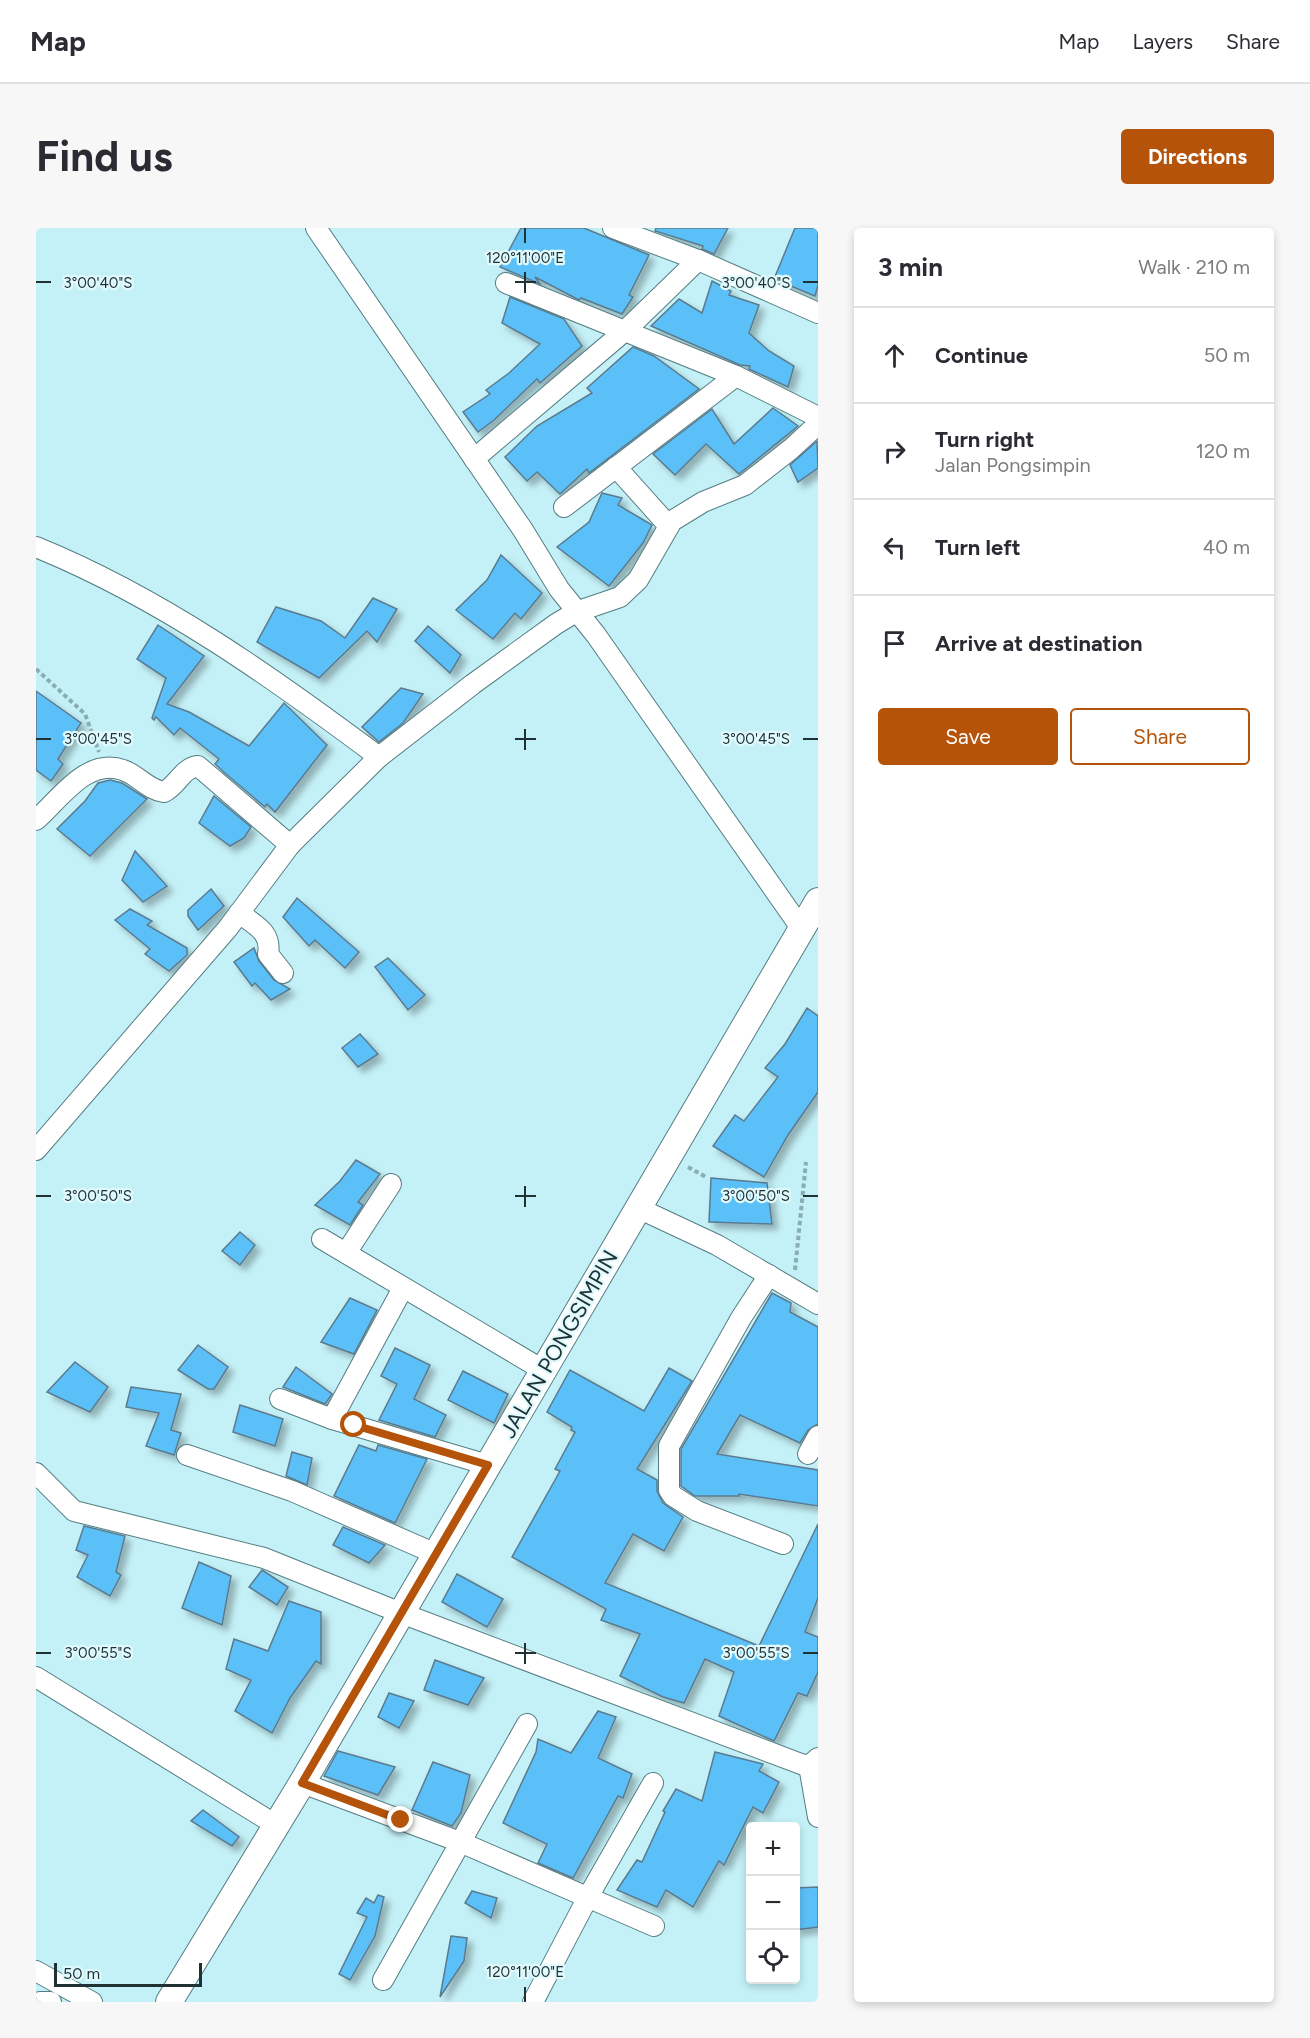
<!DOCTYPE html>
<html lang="en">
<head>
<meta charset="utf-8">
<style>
	:root { --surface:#fff; --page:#f7f7f7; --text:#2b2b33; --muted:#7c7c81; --line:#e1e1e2; --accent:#b45309 }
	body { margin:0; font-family:Figtree,sans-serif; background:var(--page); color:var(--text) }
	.controls { position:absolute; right:18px; bottom:18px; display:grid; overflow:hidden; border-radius:6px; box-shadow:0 3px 9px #0003 }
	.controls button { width:54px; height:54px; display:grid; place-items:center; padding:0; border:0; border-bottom:2px solid var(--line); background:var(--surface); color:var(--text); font:30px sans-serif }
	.scale { position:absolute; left:18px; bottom:15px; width:148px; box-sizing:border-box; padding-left:6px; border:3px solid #1f3133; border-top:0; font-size:16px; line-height:21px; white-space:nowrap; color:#1f3133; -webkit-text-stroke:4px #e0fafe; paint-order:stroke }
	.stop { position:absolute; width:18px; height:18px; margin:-14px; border:4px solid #b45309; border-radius:50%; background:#fff }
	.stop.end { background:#b45309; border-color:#fff; box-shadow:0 2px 6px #0008 }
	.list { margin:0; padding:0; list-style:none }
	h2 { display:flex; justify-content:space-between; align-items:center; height:78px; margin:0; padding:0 24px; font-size:26px }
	h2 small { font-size:20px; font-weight:400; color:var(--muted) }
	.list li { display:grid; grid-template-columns:39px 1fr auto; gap:18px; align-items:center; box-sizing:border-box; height:96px; padding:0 24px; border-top:2px solid var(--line) }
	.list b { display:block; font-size:22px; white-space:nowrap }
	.list p { margin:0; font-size:20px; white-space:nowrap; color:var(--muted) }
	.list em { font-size:20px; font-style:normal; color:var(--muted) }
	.actions { display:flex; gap:12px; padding:18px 24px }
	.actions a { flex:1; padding:14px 0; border:2px solid var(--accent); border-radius:6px; text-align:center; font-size:21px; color:var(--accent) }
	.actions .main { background:var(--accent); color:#fff }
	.icon { flex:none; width:33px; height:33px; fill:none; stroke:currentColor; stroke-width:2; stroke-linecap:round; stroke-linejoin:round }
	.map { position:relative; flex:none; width:782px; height:1774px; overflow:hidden; border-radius:6px }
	header { display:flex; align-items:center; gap:36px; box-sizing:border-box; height:84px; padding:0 30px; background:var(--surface); border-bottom:2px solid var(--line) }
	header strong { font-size:28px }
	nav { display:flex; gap:33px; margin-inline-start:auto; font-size:21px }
	.intro { display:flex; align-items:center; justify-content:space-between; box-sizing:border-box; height:144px; padding:0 36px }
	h1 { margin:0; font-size:42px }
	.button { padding:15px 27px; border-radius:6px; background:var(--accent); color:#fff; font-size:21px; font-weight:700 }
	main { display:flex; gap:36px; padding:0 36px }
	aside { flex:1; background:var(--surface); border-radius:6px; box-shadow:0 3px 9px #0003 }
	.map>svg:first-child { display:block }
	.building { fill:#5bc0f8; stroke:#5b7a8e; stroke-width:1.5; filter:url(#shadow) }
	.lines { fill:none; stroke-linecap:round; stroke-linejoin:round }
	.minor-casing { stroke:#547d83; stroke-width:22 }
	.major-casing { stroke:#547d83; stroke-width:28 }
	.path { stroke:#89adb1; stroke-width:4; stroke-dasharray:4.5 3; stroke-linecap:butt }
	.minor { stroke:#fff; stroke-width:20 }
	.major { stroke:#fff; stroke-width:26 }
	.route { stroke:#b45309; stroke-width:8 }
	.ticks { fill:none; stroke:#1f3133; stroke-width:2 }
	.labels { text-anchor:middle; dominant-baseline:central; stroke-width:4.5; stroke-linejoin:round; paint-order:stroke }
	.street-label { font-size:22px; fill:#1f3133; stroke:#e0fafe }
	.ticks-label { font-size:15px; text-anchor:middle; fill:#1f3133; stroke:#e0fafe; stroke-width:4.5; stroke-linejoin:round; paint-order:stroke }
</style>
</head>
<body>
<header>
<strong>Map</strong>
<nav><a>Map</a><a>Layers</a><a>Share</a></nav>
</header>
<div class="intro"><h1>Find us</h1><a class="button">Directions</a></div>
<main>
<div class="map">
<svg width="782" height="1774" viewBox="0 0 782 1774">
	<defs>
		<filter id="shadow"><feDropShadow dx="5.5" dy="5.5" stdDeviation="3" flood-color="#0004"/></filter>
	</defs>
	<rect width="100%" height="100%" fill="#c4f1f7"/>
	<g class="building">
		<path d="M 485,0 L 548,0 L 613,27 L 593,67 L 597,69 L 586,86 L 545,70 L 543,72 L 499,49 L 504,56 L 464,39 Z"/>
		<path d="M 620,0 L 692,0 L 678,26 L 666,21 L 667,18 L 619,3 Z"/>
		<path d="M 759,0 L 782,0 L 782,57 L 779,68 L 738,51 Z"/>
		<path d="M 676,53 L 695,63 L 693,67 L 723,77 L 713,105 L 733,123 L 758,138 L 752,159 L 713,141 L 714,138 L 704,137 L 615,98 L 643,71 L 666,85 Z"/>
		<path d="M 474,69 L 528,91 L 546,118 L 504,155 L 501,151 L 458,192 L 442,204 L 427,184 L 454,166 L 450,162 L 473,145 L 504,116 L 466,95 Z"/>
		<path d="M 597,119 L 618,128 L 663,161 L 553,245 L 551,241 L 524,266 L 501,244 L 491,253 L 469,229 L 501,198 L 556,165 L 551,160 Z"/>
		<path d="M 737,180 L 762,198 L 703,246 L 670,216 L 639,247 L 617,226 L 676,181 L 698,216 Z"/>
		<path d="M 781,213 L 782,240 L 762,254 L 754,237 Z"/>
		<path d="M 566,265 L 586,270 L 582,277 L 616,297 L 607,315 L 573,358 L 521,319 L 553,294 Z"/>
		<path d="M 465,327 L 506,365 L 485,391 L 479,385 L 457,411 L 420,382 L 451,352 Z"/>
		<path d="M 337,370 L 361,381 L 341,414 L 331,403 L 283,450 L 221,414 L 240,379 L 285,393 L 309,410 Z"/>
		<path d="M 122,397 L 168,428 L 131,476 L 153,484 L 213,518 L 248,475 L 291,517 L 239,584 L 231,576 L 229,579 L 190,546 L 179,536 L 183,531 L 144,500 L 138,507 L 120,489 L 118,492 L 116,490 L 130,450 L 101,431 Z"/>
		<path d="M 392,398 L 425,427 L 414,445 L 379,413 Z"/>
		<path d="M 365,460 L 387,466 L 367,495 L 343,514 L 326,499 Z"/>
		<path d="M 0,463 L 45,495 L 22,531 L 27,536 L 15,553 L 0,542 Z"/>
		<path d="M 74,552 L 86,555 L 111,571 L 54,628 L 21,601 L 49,573 L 62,555 Z"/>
		<path d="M 178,568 L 215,599 L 208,610 L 194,618 L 163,595 Z"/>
		<path d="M 99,623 L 131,658 L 107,674 L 86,652 Z"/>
		<path d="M 175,661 L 188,678 L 162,702 L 152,688 L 152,682 Z"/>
		<path d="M 261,670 L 323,724 L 309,740 L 279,712 L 273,718 L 247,689 Z"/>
		<path d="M 94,681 L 116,693 L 111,697 L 151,720 L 151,727 L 133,743 L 109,726 L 114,721 L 79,692 Z"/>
		<path d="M 218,720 L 223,733 L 238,752 L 254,761 L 235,772 L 219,755 L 216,758 L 198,734 Z"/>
		<path d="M 352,730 L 389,767 L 372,782 L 339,739 Z"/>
		<path d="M 771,780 L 782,788 L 782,864 L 752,907 L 728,949 L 677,918 L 699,887 L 708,893 L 742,849 L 729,840 L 749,816 Z"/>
		<path d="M 324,806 L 342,826 L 322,839 L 306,820 Z"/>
		<path d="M 320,932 L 344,946 L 322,974 L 327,977 L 314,997 L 279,977 L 304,953 Z"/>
		<path d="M 675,950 L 731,955 L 736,996 L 673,994 Z"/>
		<path d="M 204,1004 L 219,1017 L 204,1037 L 186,1023 Z"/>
		<path d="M 736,1065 L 755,1075 L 754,1084 L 782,1099 L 782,1196 L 772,1202 L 764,1215 L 704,1187 L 681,1226 L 782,1242 L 782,1278 L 703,1266 L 703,1268 L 659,1268 L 645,1258 L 645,1221 Z"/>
		<path d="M 314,1070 L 341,1082 L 318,1126 L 285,1114 Z"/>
		<path d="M 162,1117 L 192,1139 L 178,1161 L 172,1161 L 142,1142 Z"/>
		<path d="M 359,1120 L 394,1137 L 378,1171 L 410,1187 L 399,1209 L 343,1192 L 361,1156 L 345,1148 Z"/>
		<path d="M 39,1134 L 72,1159 L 54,1184 L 11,1164 Z"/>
		<path d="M 260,1139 L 296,1166 L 289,1176 L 247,1159 Z"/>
		<path d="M 633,1140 L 656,1153 L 601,1241 L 621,1252 L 621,1263 L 627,1275 L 647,1289 L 628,1323 L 597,1306 L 569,1355 L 723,1418 L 782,1296 L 782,1370 L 769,1404 L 782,1409 L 782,1444 L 771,1468 L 762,1465 L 738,1513 L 683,1488 L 698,1444 L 669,1431 L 648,1475 L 627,1469 L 584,1448 L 604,1406 L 565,1392 L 570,1381 L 476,1329 L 524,1243 L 519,1241 L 539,1204 L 535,1202 L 536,1199 L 511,1184 L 534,1142 L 608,1183 Z"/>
		<path d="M 427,1143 L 472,1166 L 458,1195 L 412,1172 Z"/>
		<path d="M 95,1159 L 145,1166 L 135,1202 L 145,1205 L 138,1227 L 110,1218 L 123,1185 L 90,1179 Z"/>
		<path d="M 204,1177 L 247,1191 L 239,1218 L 197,1204 Z"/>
		<path d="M 323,1217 L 340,1223 L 342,1217 L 391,1231 L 359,1295 L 298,1268 Z"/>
		<path d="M 256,1224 L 276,1230 L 271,1257 L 250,1248 Z"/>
		<path d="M 48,1298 L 89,1308 L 80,1344 L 85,1347 L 74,1368 L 41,1349 L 52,1327 L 40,1322 Z"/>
		<path d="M 307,1299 L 349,1317 L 333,1335 L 297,1317 Z"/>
		<path d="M 163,1334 L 195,1348 L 186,1397 L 146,1380 Z"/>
		<path d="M 226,1342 L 252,1359 L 241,1377 L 213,1359 Z"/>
		<path d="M 421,1346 L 467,1371 L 451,1399 L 406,1374 Z"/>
		<path d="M 253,1373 L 285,1384 L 285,1436 L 280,1433 L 254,1470 L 236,1505 L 199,1483 L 215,1452 L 190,1441 L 198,1411 L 232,1423 Z"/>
		<path d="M 399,1432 L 448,1450 L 432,1477 L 388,1462 Z"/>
		<path d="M 353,1465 L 378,1473 L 363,1500 L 342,1489 Z"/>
		<path d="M 562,1483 L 580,1489 L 562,1530 L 596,1546 L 587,1570 L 582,1568 L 537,1650 L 502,1635 L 511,1616 L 467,1595 L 500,1524 L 502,1511 L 535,1525 Z"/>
		<path d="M 302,1523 L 359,1539 L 342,1567 L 288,1548 Z"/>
		<path d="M 679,1524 L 727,1536 L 723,1543 L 743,1554 L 727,1585 L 717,1579 L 688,1637 L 683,1633 L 657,1679 L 630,1662 L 621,1679 L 581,1662 L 601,1632 L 606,1634 L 629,1584 L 627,1583 L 640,1561 L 666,1573 Z"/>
		<path d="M 397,1534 L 434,1547 L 425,1585 L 416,1598 L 376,1582 Z"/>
		<path d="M 167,1582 L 203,1609 L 196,1618 L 155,1593 Z"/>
		<path d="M 782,1659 L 782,1699 L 759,1702 L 759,1660 Z"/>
		<path d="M 436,1663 L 461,1670 L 455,1690 L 429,1675 Z"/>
		<path d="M 342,1667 L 348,1669 L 339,1708 L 314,1752 L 303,1746 L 331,1689 L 321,1685 L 330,1670 L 338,1675 Z"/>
		<path d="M 415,1708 L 431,1710 L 428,1733 L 404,1769 Z"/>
	</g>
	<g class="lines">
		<defs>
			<g id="minor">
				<path d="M 280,0 L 487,302 L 523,361 L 560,407 L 765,700"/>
				<path d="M 577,0 L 662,32 L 782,85"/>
				<path d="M 470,55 L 700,148 L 782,189"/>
				<path d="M 438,231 L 591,101 L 662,32"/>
				<path d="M 580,239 L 632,297"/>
				<path d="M 528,279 L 700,148"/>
				<path d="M 0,319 C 125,370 236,449 343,529"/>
				<path d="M 0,592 C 24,571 51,529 87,542 C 102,547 112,562 128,564 C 142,557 146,540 162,538 L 254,617"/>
				<path d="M 203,685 C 219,697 236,704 232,726 L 247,745"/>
				<path d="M 0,922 L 192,700 L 254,617 L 343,529 L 437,456 L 520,396 L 540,384 L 584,369 L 602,352 L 636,293 L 667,274 L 709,257 L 755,221 L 782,196"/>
				<path d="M 602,980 L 681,1017 L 782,1076"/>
				<path d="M 286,1011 L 507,1142"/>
				<path d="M 310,1025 L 355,956"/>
				<path d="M 733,1047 L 705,1090 L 633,1218 L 633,1262 L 637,1268 L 661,1283 L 747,1316"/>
				<path d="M 244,1171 L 296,1191 L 367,1060"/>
				<path d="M 296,1191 L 452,1237"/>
				<path d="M 772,1226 L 782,1208"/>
				<path d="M 151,1227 L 256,1263 L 400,1326"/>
				<path d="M 0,1245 L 38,1283 L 228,1330 L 365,1385 L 765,1536 L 773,1538 L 782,1530"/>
				<path d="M 0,1449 L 240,1597"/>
				<path d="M 773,1538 L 782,1589"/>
				<path d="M 266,1555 L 424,1614 L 618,1698"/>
				<path d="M 0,1743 L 56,1774"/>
				<path d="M 347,1752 L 491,1496"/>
				<path d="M 4,1774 L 15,1774"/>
				<path d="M 497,1774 L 552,1669 L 617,1555"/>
			</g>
			<path id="major" d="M 133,1774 L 266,1555 L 782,673"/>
		</defs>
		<use href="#minor" class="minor-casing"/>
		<use href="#major" class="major-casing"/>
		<g class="path">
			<path d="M 0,441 L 49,486 L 63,524"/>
			<path d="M 652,939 L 670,949"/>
			<path d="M 759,1042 L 770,934"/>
		</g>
		<use href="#minor" class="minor"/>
		<use href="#major" class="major"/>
	</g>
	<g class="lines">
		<path class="route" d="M 318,1197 L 452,1237 L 266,1555 L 365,1592"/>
	</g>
	<path class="ticks" d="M 489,0 L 489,15M 489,44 L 489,65M 0,54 L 15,54M 479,54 L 500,54M 767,54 L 782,54M 489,501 L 489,522M 0,511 L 15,511M 479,511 L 500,511M 767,511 L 782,511M 489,958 L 489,979M 0,968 L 15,968M 479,968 L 500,968M 767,968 L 782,968M 489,1415 L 489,1436M 0,1425 L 15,1425M 479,1425 L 500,1425M 767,1425 L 782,1425M 489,1759 L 489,1774"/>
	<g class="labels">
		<g class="street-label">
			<text transform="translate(523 1116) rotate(-60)">JALAN PONGSIMPIN</text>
		</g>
	</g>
	<g class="ticks-label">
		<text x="489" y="35">120°11'00"E</text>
		<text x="62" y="60">3°00'40"S</text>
		<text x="720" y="60">3°00'40"S</text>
		<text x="62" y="516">3°00'45"S</text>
		<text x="720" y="516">3°00'45"S</text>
		<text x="62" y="973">3°00'50"S</text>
		<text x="720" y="973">3°00'50"S</text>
		<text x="62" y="1430">3°00'55"S</text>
		<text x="720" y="1430">3°00'55"S</text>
		<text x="489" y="1749">120°11'00"E</text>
	</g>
</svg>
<div class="controls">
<button>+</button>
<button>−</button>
<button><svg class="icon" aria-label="locate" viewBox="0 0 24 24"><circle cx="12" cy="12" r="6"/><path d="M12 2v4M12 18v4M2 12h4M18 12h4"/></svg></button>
</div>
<div class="scale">50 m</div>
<div class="stop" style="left:318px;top:1197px"></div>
<div class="stop end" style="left:365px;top:1592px"></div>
</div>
<aside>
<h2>3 min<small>Walk · 210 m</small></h2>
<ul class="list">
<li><svg class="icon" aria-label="ahead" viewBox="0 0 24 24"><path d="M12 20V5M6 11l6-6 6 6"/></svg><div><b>Continue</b></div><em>50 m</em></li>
<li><svg class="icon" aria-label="right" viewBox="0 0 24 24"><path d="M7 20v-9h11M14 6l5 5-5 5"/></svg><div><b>Turn right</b><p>Jalan Pongsimpin</p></div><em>120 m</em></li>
<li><svg class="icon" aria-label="left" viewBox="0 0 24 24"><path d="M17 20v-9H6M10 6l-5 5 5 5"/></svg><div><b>Turn left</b></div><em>40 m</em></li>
<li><svg class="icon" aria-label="arrive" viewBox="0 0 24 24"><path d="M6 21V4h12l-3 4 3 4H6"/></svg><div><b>Arrive at destination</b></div></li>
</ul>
<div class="actions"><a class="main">Save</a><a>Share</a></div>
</aside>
</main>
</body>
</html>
